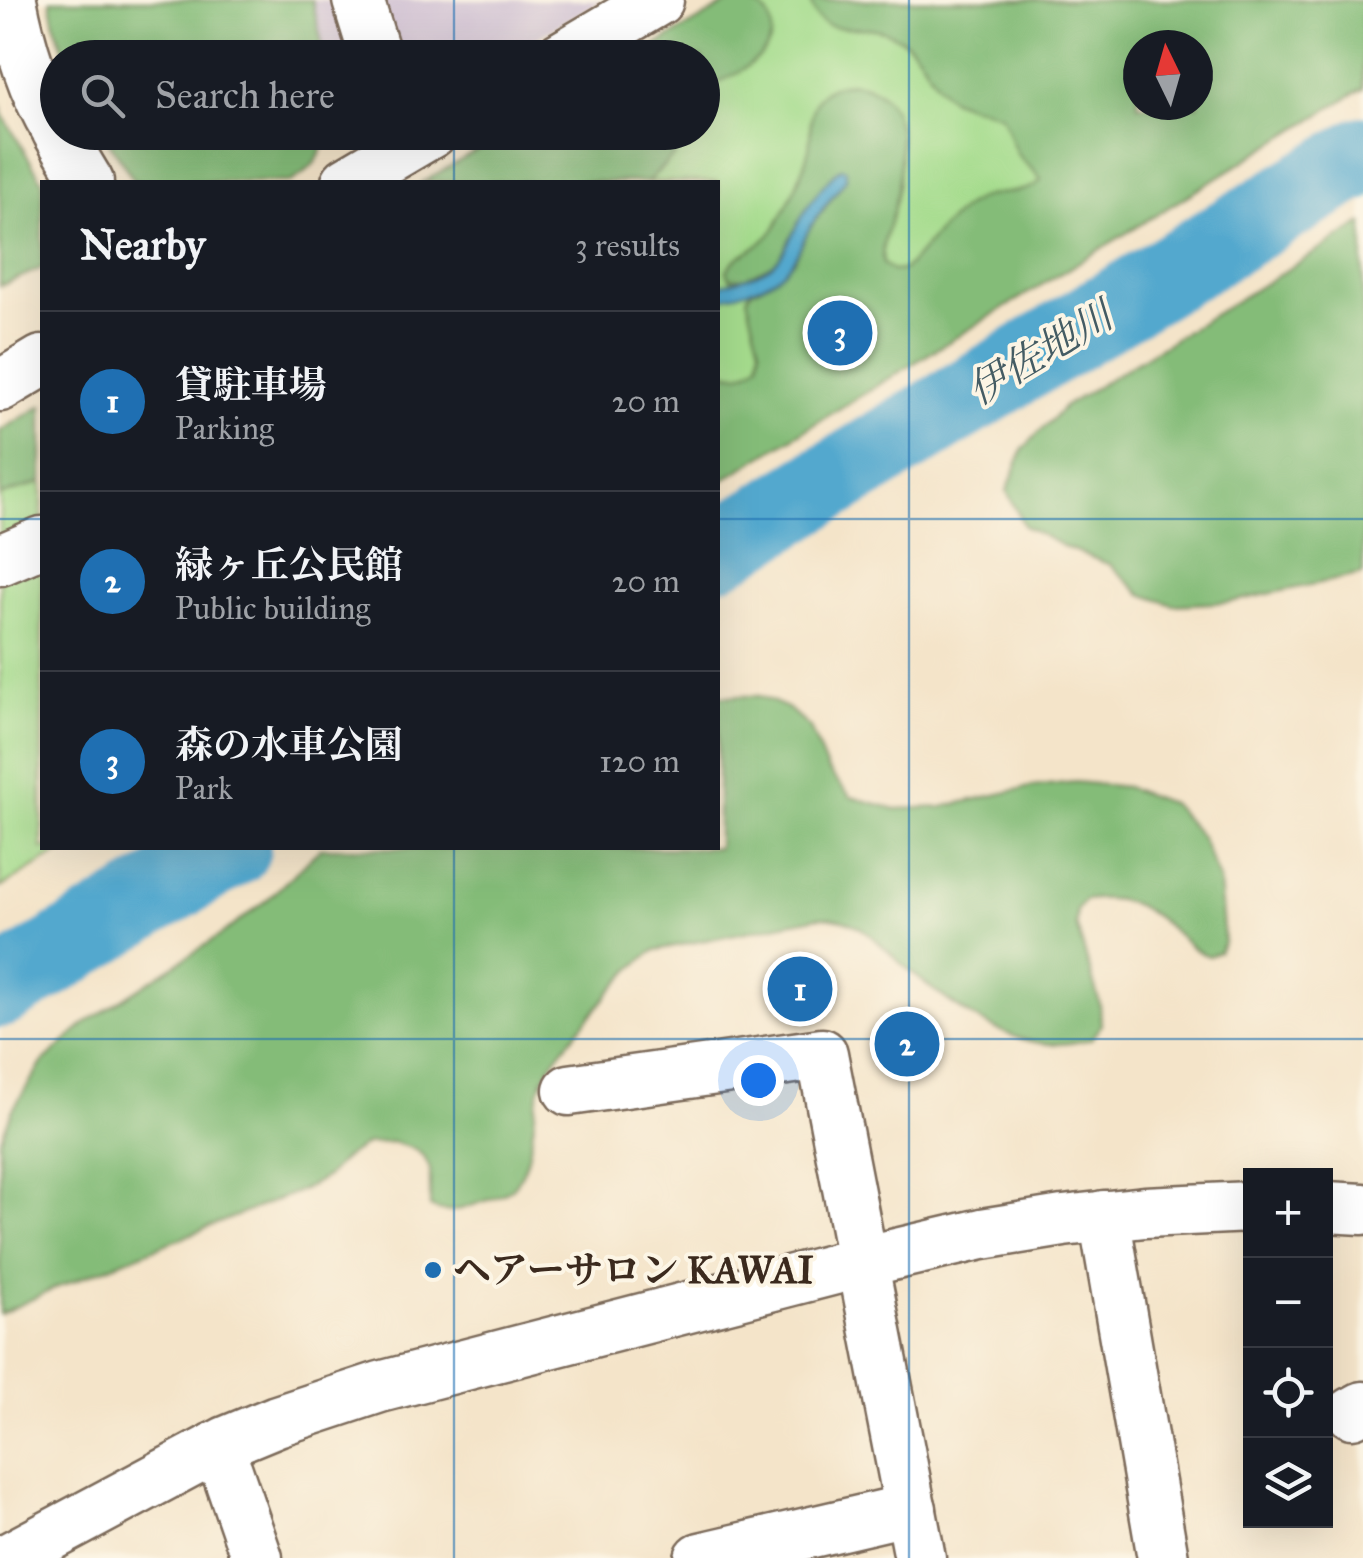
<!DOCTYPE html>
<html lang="en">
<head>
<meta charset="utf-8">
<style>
	:root { --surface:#171b24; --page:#20242c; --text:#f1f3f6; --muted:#9ea1a6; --line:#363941; --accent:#1f6fb2 }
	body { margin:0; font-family:"IM FELL Great Primer","Noto Serif JP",serif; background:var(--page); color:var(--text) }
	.controls { position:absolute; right:30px; bottom:30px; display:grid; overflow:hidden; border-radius:0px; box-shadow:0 10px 40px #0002 }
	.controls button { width:90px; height:90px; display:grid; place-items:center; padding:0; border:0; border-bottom:2px solid var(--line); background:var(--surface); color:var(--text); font:50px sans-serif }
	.compass { position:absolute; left:1123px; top:30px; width:90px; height:90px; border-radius:50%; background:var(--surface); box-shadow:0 10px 40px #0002; rotate:355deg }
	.you { position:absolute; left:758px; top:1080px; width:35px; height:35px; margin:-25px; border:8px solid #fff; border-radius:50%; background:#1a73e8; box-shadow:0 0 0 15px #1a73e833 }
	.badge { display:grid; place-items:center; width:65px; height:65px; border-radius:50%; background:var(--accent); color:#fff; font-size:32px; font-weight:700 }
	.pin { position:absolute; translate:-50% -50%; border:5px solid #fff; box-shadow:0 2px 10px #0006 }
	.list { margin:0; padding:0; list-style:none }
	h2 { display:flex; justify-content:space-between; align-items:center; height:130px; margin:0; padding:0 40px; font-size:42px }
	h2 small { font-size:32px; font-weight:400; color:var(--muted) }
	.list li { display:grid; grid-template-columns:65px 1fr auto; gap:30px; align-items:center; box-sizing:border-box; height:180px; padding:0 40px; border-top:2px solid var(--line) }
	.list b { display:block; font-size:38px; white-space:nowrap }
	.list p { margin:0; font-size:32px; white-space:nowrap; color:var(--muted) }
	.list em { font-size:32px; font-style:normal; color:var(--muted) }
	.icon { flex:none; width:55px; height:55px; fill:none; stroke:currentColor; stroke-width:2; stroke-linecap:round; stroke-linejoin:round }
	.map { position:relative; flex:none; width:1363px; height:1558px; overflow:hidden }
	.search { position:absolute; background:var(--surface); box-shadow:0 10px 40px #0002; left:40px; top:40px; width:680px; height:110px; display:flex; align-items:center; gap:25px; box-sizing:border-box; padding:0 35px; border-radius:55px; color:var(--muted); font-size:38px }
	.panel { position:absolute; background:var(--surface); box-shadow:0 10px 40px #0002; left:40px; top:180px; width:680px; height:670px; border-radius:0px }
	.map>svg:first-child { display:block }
	.industrial { fill:#cdbed2 }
	.green { fill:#a5dc8d; stroke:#708356; stroke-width:2.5; fill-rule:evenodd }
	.forest { fill:#84bc78; stroke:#60734b; stroke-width:2.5; fill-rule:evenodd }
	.water { fill:#52a8ce; stroke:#466976; stroke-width:2.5 }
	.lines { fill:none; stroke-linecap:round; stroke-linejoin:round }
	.stream { stroke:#52a8ce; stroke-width:12 }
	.river { stroke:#52a8ce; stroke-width:78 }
	.minor-casing { stroke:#7c6b5a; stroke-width:55 }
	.minor { stroke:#fff; stroke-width:50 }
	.grid { fill:none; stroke:#1f6fb2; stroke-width:2.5; stroke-opacity:0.55 }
	.poi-dot { fill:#1f6fb2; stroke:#fcf5e5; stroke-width:4 }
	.labels { text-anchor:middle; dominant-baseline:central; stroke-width:8; stroke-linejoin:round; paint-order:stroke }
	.poi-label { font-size:38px; font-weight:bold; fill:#3b2a1e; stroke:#fcf5e5; text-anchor:start }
	.water-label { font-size:40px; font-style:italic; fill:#445c64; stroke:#fcf5e5 }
</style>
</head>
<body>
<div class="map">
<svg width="1363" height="1558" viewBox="0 0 1363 1558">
	<rect width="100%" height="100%" fill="#fcf5e5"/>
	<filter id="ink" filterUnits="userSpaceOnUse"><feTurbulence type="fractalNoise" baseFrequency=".01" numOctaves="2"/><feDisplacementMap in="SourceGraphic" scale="20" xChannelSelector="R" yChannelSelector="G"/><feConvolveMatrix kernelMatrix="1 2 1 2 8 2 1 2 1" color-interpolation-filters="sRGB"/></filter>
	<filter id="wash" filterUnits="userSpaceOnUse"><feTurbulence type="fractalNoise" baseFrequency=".0048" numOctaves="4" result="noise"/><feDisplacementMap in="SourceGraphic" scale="40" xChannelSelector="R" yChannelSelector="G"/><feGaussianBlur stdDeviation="2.25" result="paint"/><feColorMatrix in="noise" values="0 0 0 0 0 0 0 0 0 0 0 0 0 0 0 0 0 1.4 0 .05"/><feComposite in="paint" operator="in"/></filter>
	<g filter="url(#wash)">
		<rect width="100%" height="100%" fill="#f4e4c9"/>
		<path class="industrial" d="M 312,0 L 602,0 L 503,58 L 325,57 Z"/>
		<g class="green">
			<path d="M 734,0 L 1363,0 L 1363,88 L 718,483 L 718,182 L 423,182 L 508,133 L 702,132 L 702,58 L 636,57 ZM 1138,45 L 1198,45 L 1198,105 L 1138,105 Z"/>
			<path d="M 42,406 L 42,848 L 66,848 L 0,888 L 0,431 Z"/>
		</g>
		<g class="forest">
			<path d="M 50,0 L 312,0 L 325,57 L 66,57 L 55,25 Z"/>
			<path d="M 810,0 L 1363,0 L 1363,88 L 718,483 L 718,369 C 735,377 745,376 759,363 L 760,348 L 747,298 L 750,292 L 767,283 L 795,259 L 809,229 L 846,179 L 798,223 L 783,252 L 774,264 L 744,278 L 730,278 L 727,271 C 734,252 762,251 776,226 C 790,201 802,176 809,149 C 812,134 808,117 815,103 C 830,74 876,79 891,106 C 906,132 900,185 893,212 C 888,230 880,245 883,264 L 892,271 L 904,270 C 925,248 953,210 980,198 C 1000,190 1026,196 1041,180 C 1035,169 1025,165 1018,155 C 1011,143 1008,128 1001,115 C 986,108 960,105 949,97 C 928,80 923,49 897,37 C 891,34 882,30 875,29 C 848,25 819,38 810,0 ZM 1138,45 L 1198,45 L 1198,105 L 1138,105 Z"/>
			<path d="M 741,1 C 755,4 767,7 771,23 C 780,61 726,74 703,93 L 702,58 L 636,57 L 727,4 Z"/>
			<path d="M 0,104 L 4,117 L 43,182 L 42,268 L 0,286 Z"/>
			<path d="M 103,133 L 327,133 C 322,158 313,169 290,182 L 135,182 Z"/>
			<path d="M 508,133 L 508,132 L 685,133 L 676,154 L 647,182 L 423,182 Z"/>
			<path d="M 1363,223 L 1363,574 L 1230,602 L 1173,605 L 1141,594 L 1111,565 L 1067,548 L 1024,526 L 1007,491 L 1023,449 L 1065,406 Z"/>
			<path d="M 42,406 L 42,482 L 0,496 L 0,431 Z"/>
			<path d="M 718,696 L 760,696 L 788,708 L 810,728 L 827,769 L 851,797 L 896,809 L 942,807 L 1030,787 L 1075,782 L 1126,787 L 1172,804 L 1201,837 L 1219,880 L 1224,942 L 1219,952 L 1209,956 C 1196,952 1188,944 1177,934 C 1148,908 1126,894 1085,900 L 1077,910 L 1076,924 L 1100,1004 L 1101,1025 L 1091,1039 C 1072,1044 1049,1046 1029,1041 C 983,1029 939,996 903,965 C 873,939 863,918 819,917 L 656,950 C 627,968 608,996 586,1021 C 572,1039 555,1055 545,1076 C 528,1109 539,1167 509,1190 C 499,1198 485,1201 473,1205 C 458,1210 445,1215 430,1207 L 430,1169 L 424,1157 L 415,1149 L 392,1142 L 366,1144 L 343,1159 L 327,1176 L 304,1189 L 58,1287 L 0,1314 L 0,1141 L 13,1109 L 42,1063 L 87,1022 L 221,935 L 267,900 L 321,848 L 718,848 Z"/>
		</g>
		<path class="water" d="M 841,168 L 846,169 L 846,179 C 833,196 819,212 808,231 C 801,245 796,260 783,272 C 766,288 739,292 718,300 L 718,285 C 735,281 756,276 771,266 C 784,256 789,240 797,225 C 808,205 823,182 841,168 Z"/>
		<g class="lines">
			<path class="stream" d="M 195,870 L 195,848"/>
			<g class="river">
				<path d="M 718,550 L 1363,155"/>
				<path d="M 0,989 L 232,848"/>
			</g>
		</g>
	</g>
	<g filter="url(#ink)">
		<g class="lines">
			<defs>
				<g id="minor">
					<path d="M 11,0 C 20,47 33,90 58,131"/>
					<path d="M 358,0 L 376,58"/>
					<path d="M 560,58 L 658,0"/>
					<path d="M 58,132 L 88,182"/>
					<path d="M 347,182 L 432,132"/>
					<path d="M 0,386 L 42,361"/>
					<path d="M 0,560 L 42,542"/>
					<path d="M 569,1090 L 822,1054 L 920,1558"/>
					<path d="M 1326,1207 L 1363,1209"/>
					<path d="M 1104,1216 L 1163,1558"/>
					<path d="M 1352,1413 L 1363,1407"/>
					<path d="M 214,1448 L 227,1471 L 257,1558"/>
					<path d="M 9,1558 L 226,1442 L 277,1421 L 380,1387 L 862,1262 L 982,1234 L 1063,1221 L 1145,1212 L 1250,1207"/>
					<path d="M 700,1558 L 911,1509"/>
				</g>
			</defs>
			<use href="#minor" class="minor-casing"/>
			<use href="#minor" class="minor"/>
		</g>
	</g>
	<path class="grid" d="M 454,0 L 454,58M 909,0 L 909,1558M 454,132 L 454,182M 0,519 L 42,519M 718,519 L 1363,519M 454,848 L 454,1558M 0,1039 L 1363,1039"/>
	<circle class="poi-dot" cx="433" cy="1270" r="10"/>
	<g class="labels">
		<g class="poi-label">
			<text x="453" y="1270">ヘアーサロン KAWAI</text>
		</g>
		<g class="water-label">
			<text transform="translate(1040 353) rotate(-31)">伊佐地川</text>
		</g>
	</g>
</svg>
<div class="controls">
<button>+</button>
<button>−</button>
<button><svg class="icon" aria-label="locate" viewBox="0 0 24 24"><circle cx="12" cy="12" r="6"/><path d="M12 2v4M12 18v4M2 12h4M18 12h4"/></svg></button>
<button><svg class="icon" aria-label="layers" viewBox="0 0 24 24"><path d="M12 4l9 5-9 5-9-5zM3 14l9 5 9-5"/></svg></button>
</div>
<svg class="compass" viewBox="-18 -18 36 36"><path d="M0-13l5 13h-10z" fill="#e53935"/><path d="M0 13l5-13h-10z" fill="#9ea1a6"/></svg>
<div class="you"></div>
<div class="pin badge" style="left:800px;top:989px">1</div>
<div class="pin badge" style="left:907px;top:1044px">2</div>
<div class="pin badge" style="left:840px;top:333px">3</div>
<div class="search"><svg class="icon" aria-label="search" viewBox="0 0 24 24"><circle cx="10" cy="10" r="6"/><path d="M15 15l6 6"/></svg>Search here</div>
<section class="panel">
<h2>Nearby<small>3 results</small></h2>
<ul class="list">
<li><span class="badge">1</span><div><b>貸駐車場</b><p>Parking</p></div><em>20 m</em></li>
<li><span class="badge">2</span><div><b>緑ヶ丘公民館</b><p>Public building</p></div><em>20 m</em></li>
<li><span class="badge">3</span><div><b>森の水車公園</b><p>Park</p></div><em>120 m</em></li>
</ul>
</section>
</div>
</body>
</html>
